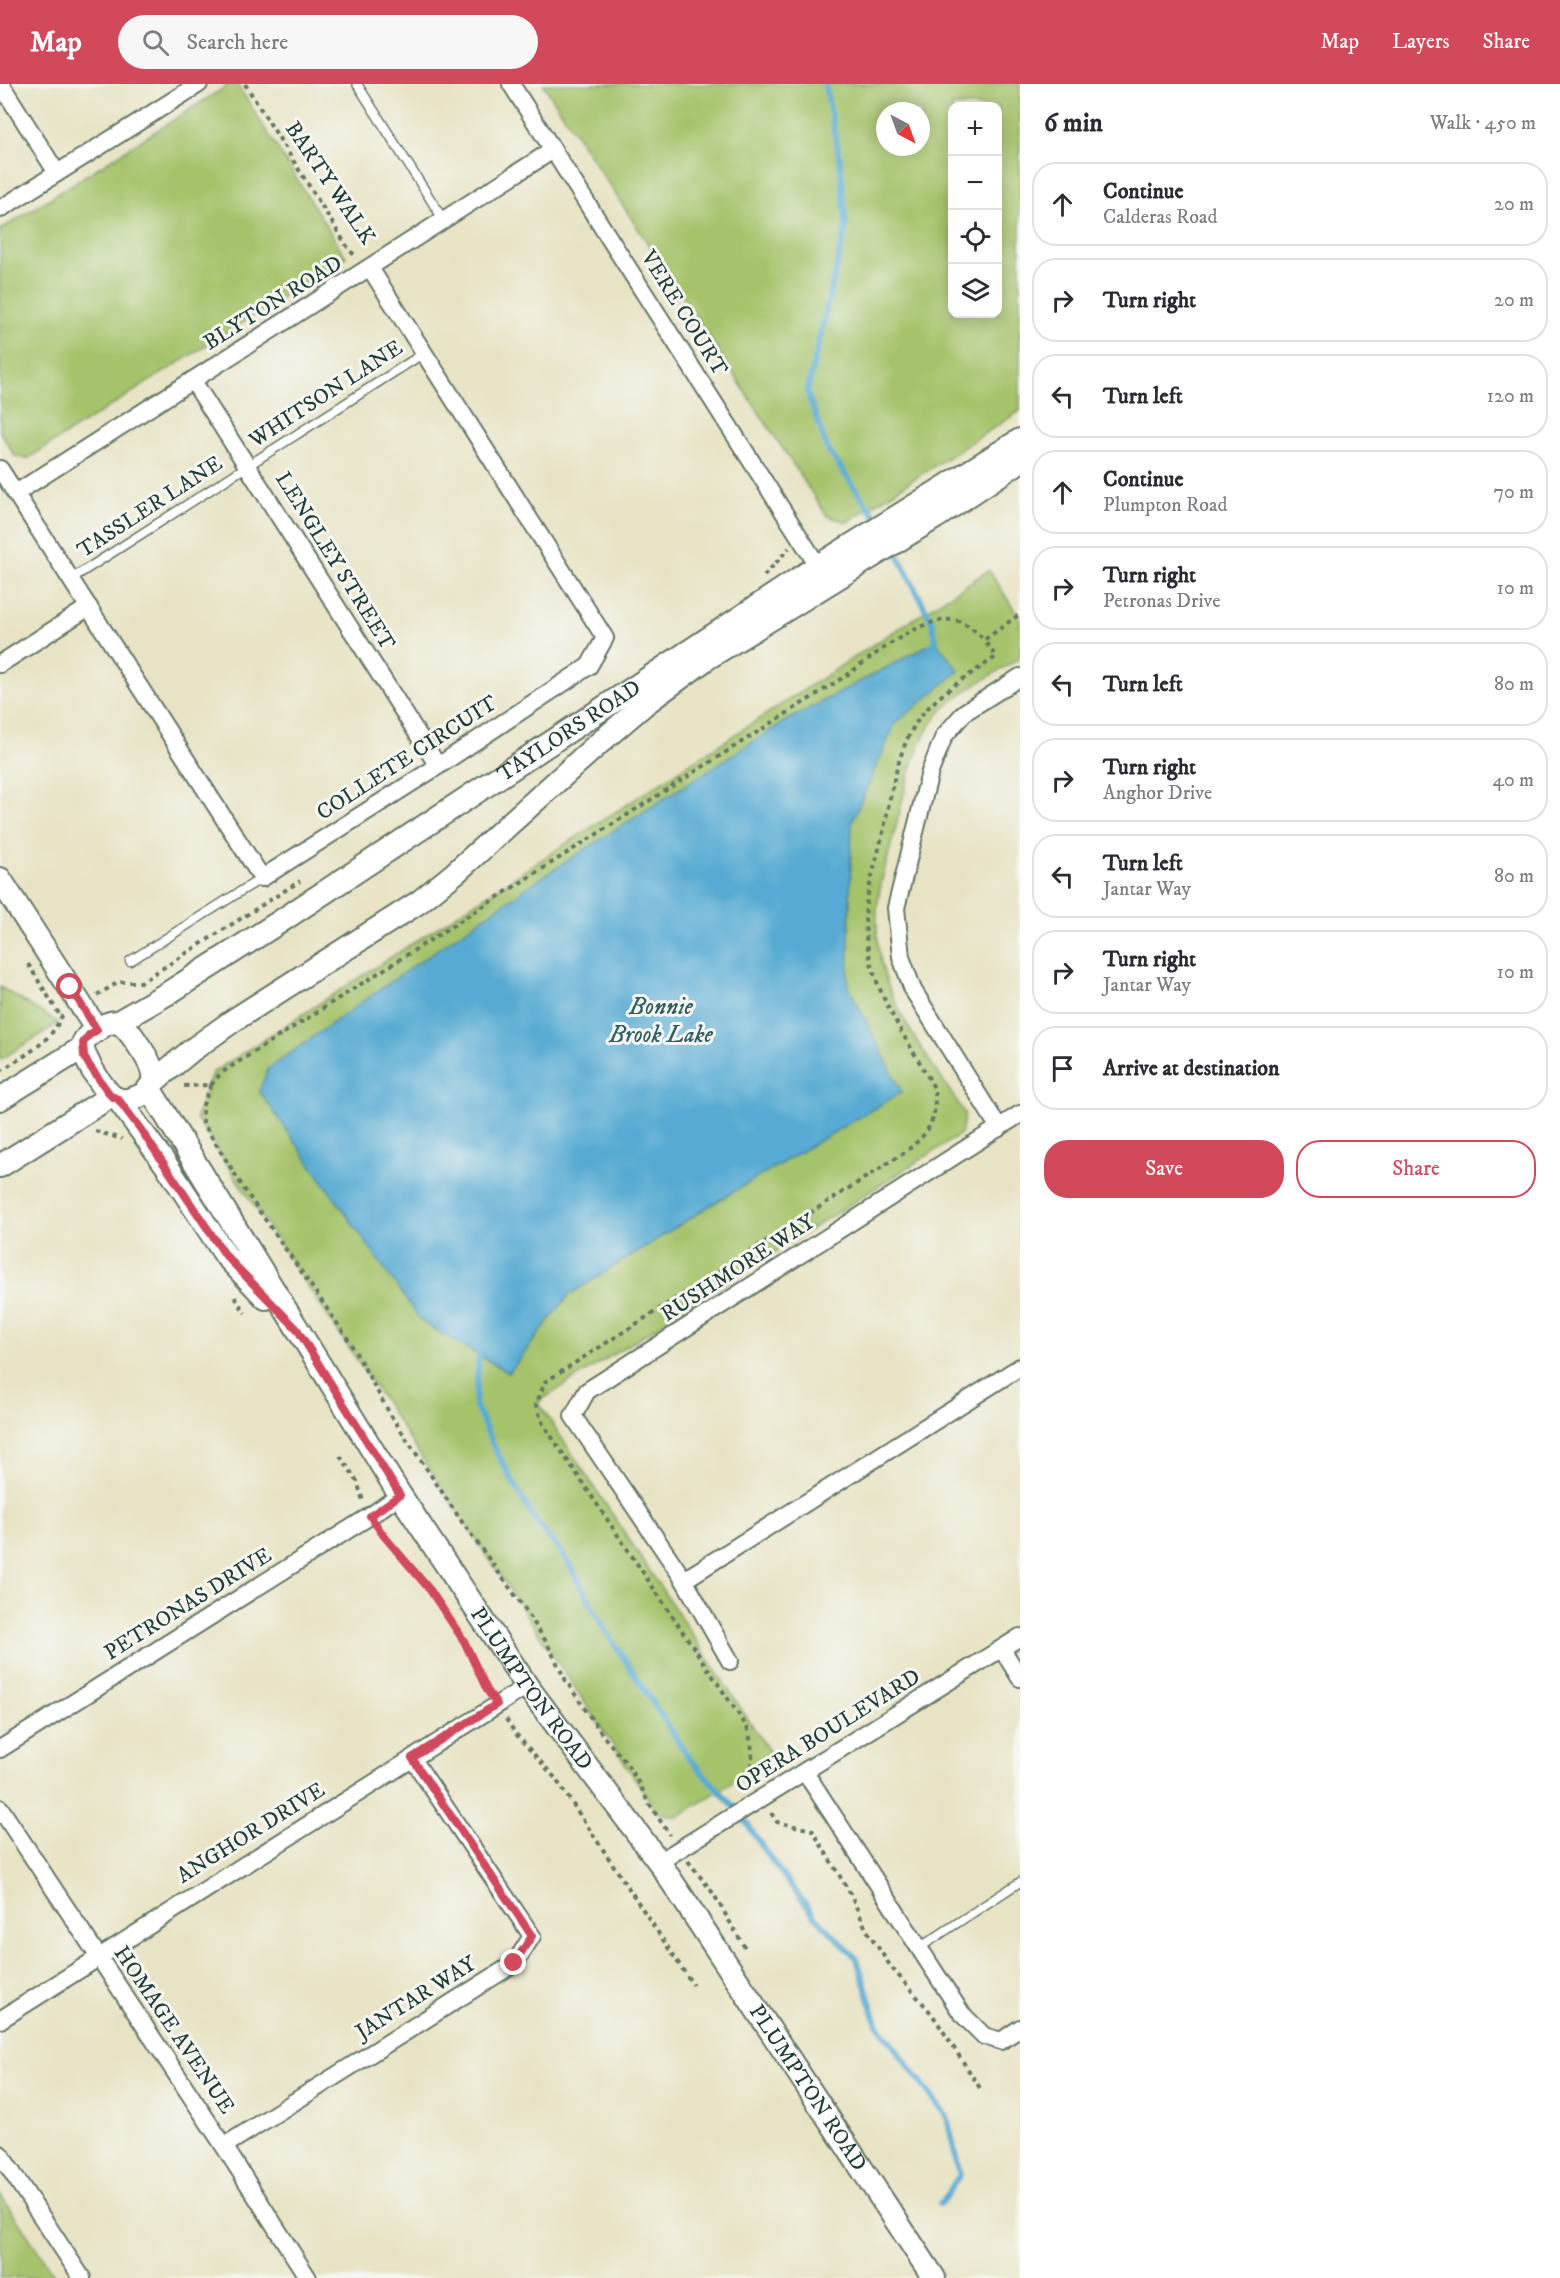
<!DOCTYPE html>
<html lang="en">
<head>
<meta charset="utf-8">
<style>
	:root { --surface:#fff; --page:#f7f7f7; --text:#2b2b33; --muted:#7c7c81; --line:#e1e1e2; --accent:#d1495b }
	body { margin:0; font-family:"IM FELL DW Pica",serif; background:var(--page); color:var(--text) }
	.controls { position:absolute; right:18px; top:18px; display:grid; overflow:hidden; border-radius:12px; box-shadow:0 3px 15px #0003 }
	.controls button { width:54px; height:54px; display:grid; place-items:center; padding:0; border:0; border-bottom:2px solid var(--line); background:var(--surface); color:var(--text); font:30px sans-serif }
	.compass { position:absolute; left:876px; top:18px; width:54px; height:54px; border-radius:50%; background:var(--surface); box-shadow:0 3px 15px #0003; rotate:139deg }
	.stop { position:absolute; width:18px; height:18px; margin:-14px; border:4px solid #d1495b; border-radius:50%; background:#fff }
	.stop.end { background:#d1495b; border-color:#fff; box-shadow:0 2px 6px #0008 }
	.list { margin:0; padding:0; list-style:none }
	h2 { display:flex; justify-content:space-between; align-items:center; height:78px; margin:0; padding:0 24px; font-size:26px }
	h2 small { font-size:20px; font-weight:400; color:var(--muted) }
	.list li { display:grid; grid-template-columns:39px 1fr auto; gap:18px; align-items:center; box-sizing:border-box; height:84px; margin:0 12px 12px; padding:0 12px; border:2px solid var(--line); border-radius:24px }
	.list b { display:block; font-size:22px; white-space:nowrap }
	.list p { margin:0; font-size:20px; white-space:nowrap; color:var(--muted) }
	.list em { font-size:20px; font-style:normal; color:var(--muted) }
	.actions { display:flex; gap:12px; padding:18px 24px }
	.actions a { flex:1; padding:14px 0; border:2px solid var(--accent); border-radius:24px; text-align:center; font-size:21px; color:var(--accent) }
	.actions .main { background:var(--accent); color:#fff }
	.icon { flex:none; width:33px; height:33px; fill:none; stroke:currentColor; stroke-width:2; stroke-linecap:round; stroke-linejoin:round }
	.map { position:relative; flex:none; width:1020px; height:2194px; overflow:hidden }
	header { display:flex; align-items:center; gap:36px; box-sizing:border-box; height:84px; padding:0 30px; background:var(--accent); color:#fff }
	header strong { font-size:28px }
	nav { display:flex; gap:33px; margin-inline-start:auto; font-size:21px }
	.search { width:420px; height:54px; background:var(--page); display:flex; align-items:center; gap:15px; box-sizing:border-box; padding:0 21px; border-radius:33px; color:var(--muted); font-size:22px }
	main { display:flex }
	aside { flex:1; background:var(--surface) }
	.map>svg:first-child { display:block }
	.green { fill:#a5c36b; stroke:#628050; stroke-width:1.5; fill-rule:evenodd }
	.water { fill:#57aad3; stroke:#3b7484; stroke-width:1.5 }
	.lines { fill:none; stroke-linecap:round; stroke-linejoin:round }
	.stream { stroke:#57aad3; stroke-width:6 }
	.lane-casing { stroke:#657766; stroke-width:11 }
	.street-casing { stroke:#657766; stroke-width:20 }
	.secondary-casing { stroke:#657766; stroke-width:26 }
	.path { stroke:#657766; stroke-width:4; stroke-dasharray:4.5 4.5; stroke-linecap:butt }
	.lane { stroke:#fff; stroke-width:8 }
	.street { stroke:#fff; stroke-width:16 }
	.secondary { stroke:#fff; stroke-width:22 }
	.route { stroke:#d1495b; stroke-width:8 }
	.labels { text-anchor:middle; dominant-baseline:central; stroke-width:6; stroke-linejoin:round; paint-order:stroke }
	.street-label { font-size:22px; fill:#1f3d34; stroke:#f6f6f2 }
	.water-label { font-size:24px; font-style:italic; fill:#305e64; stroke:#f6f6f2 }
</style>
</head>
<body>
<header>
<strong>Map</strong>
<div class="search"><svg class="icon" aria-label="search" viewBox="0 0 24 24"><circle cx="10" cy="10" r="6"/><path d="M15 15l6 6"/></svg>Search here</div>
<nav><a>Map</a><a>Layers</a><a>Share</a></nav>
</header>
<main>
<div class="map">
<svg width="1020" height="2194" viewBox="0 0 1020 2194">
	<rect width="100%" height="100%" fill="#f6f6f2"/>
	<filter id="ink" filterUnits="userSpaceOnUse"><feTurbulence type="fractalNoise" baseFrequency=".0167" numOctaves="2"/><feDisplacementMap in="SourceGraphic" scale="12" xChannelSelector="R" yChannelSelector="G"/><feConvolveMatrix kernelMatrix="1 2 1 2 8 2 1 2 1" color-interpolation-filters="sRGB"/></filter>
	<filter id="wash" filterUnits="userSpaceOnUse"><feTurbulence type="fractalNoise" baseFrequency=".008" numOctaves="4" result="noise"/><feDisplacementMap in="SourceGraphic" scale="24" xChannelSelector="R" yChannelSelector="G"/><feGaussianBlur stdDeviation="1.35" result="paint"/><feColorMatrix in="noise" values="0 0 0 0 0 0 0 0 0 0 0 0 0 0 0 0 0 1.4 0 .05"/><feComposite in="paint" operator="in"/></filter>
	<g filter="url(#wash)">
		<rect width="100%" height="100%" fill="#e8e3c4"/>
		<g class="green">
			<path d="M 230,0 L 237,0 L 346,173 L 27,375 L 15,372 L 0,348 L 0,146 Z"/>
			<path d="M 543,0 L 1020,0 L 1020,327 L 847,438 L 827,432 ZM 998,22 L 998,230 L 952,230 L 952,22 ZM 885,27 L 921,27 L 921,63 L 885,63 Z"/>
			<path d="M 989,486 L 1020,535 L 1020,574 C 995,590 957,608 938,631 C 911,663 905,710 894,750 C 888,774 879,800 877,825 C 876,848 878,871 885,893 C 900,939 939,989 965,1030 L 961,1050 L 538,1318 L 773,1673 L 677,1733 L 658,1729 L 196,1034 L 212,989 Z"/>
			<path d="M 0,903 L 59,939 L 0,976 Z"/>
			<path d="M 0,2110 L 56,2194 L 0,2194 Z"/>
		</g>
		<path class="water" d="M 936,557 L 959,587 L 895,640 L 852,738 L 848,901 L 902,1008 L 711,1121 L 569,1211 L 509,1289 L 422,1238 L 259,1007 L 268,985 L 400,891 L 551,787 L 782,639 Z"/>
		<g class="lines">
			<g class="stream">
				<path d="M 825,0 L 840,76 L 846,142 L 807,308 L 828,366 L 880,439"/>
				<path d="M 894,463 L 932,538 L 936,557 L 931,561"/>
				<path d="M 483,1264 L 479,1271 L 475,1320 L 493,1361 L 530,1429 L 567,1476 L 604,1544 L 690,1675 L 739,1728 L 775,1781 L 815,1832 L 857,1875 L 877,1940 L 947,2033 L 960,2091 L 940,2120"/>
			</g>
		</g>
	</g>
	<g filter="url(#ink)">
		<g class="lines">
			<defs>
				<g id="lane">
					<path d="M 357,0 L 443,135"/>
					<path d="M 71,495 L 424,269"/>
					<path d="M 130,877 L 262,794"/>
					<path d="M 919,1864 L 1020,1798"/>
				</g>
				<g id="street">
					<path d="M 511,0 L 818,482"/>
					<path d="M 2,2 L 57,89"/>
					<path d="M 0,125 L 199,0"/>
					<path d="M 193,297 L 438,682"/>
					<path d="M 0,385 L 262,794 L 438,682 L 589,582 L 605,554 L 370,184"/>
					<path d="M 16,409 L 553,66"/>
					<path d="M 0,580 L 89,523"/>
					<path d="M 1020,1030 L 587,1307 L 573,1332 L 684,1496 L 1020,1283"/>
					<path d="M 999,1044 L 913,906 L 901,873 L 896,824 L 930,688 L 944,652 L 965,628 L 1020,593"/>
					<path d="M 684,1496 L 730,1577"/>
					<path d="M 1002,1565 L 1020,1594"/>
					<path d="M 0,1665 L 370,1432 L 400,1411"/>
					<path d="M 805,1688 L 962,1930 L 984,1952 L 1001,1957 L 1020,1944"/>
					<path d="M 0,1724 L 224,2062 L 308,2194"/>
					<path d="M 659,1778 L 1020,1553"/>
					<path d="M 0,1936 L 527,1602"/>
					<path d="M 224,2062 L 515,1879 L 532,1852 L 412,1674"/>
					<path d="M 0,2070 L 82,2194"/>
				</g>
				<g id="secondary">
					<path d="M 0,795 L 97,946"/>
					<path id="s1" d="M 118,938 L 170,908 L 281,837 L 818,482 L 1020,356"/>
					<path d="M 118,938 C 128,944 133,953 139,962 C 154,983 165,1006 131,1015 C 125,1017 118,1016 113,1013 C 104,1006 82,973 83,962 C 83,954 91,950 97,946 C 104,941 109,938 118,938 Z"/>
					<path d="M 153,998 L 192,966 L 234,936 L 419,818 L 455,789 L 597,661 L 646,619 L 706,575 L 936,433 L 1020,377"/>
					<path id="s2" d="M 149,1004 L 400,1411 L 527,1602 L 659,1778 L 934,2194"/>
					<path d="M 0,1015 L 82,964"/>
					<path d="M 118,1015 L 169,1085 L 226,1172 L 266,1214"/>
					<path d="M 0,1082 L 111,1012"/>
				</g>
			</defs>
			<use href="#lane" class="lane-casing"/>
			<use href="#street" class="street-casing"/>
			<use href="#secondary" class="secondary-casing"/>
			<g class="path">
				<path d="M 245,0 L 350,167 L 356,172"/>
				<path d="M 764,492 L 789,464"/>
				<path d="M 28,880 L 61,933"/>
				<path d="M 97,911 L 119,898 L 141,898 L 300,797"/>
				<path d="M 0,987 C 19,975 40,964 54,946 C 59,940 58,934 65,930"/>
				<path d="M 211,1001 L 202,1023 L 203,1039 L 246,1108 L 348,1255 L 390,1330 L 462,1438 L 523,1522 L 547,1559 L 566,1597 L 604,1653 L 625,1677 L 641,1703 L 649,1720 L 670,1751"/>
				<path d="M 184,1002 L 211,1001 L 221,989 L 844,593 C 871,574 920,532 954,536 C 965,537 977,548 984,556 L 1020,530"/>
				<path d="M 95,1047 L 122,1055"/>
				<path d="M 235,1213 L 245,1229"/>
				<path d="M 340,1372 L 357,1397 L 363,1417"/>
				<path d="M 378,1444 L 430,1506 L 464,1557 L 489,1609"/>
				<path d="M 506,1635 L 515,1649 L 556,1695 L 693,1901"/>
				<path d="M 753,1699 L 748,1692 C 755,1675 752,1660 747,1643 L 543,1340 L 536,1321 L 545,1298 L 904,1069 C 929,1049 938,1037 934,1004 C 911,960 878,918 869,869 C 865,852 864,832 867,815 C 871,794 877,773 882,753 C 891,714 896,664 921,632 C 941,607 970,591 996,573 L 984,556"/>
				<path d="M 771,1729 L 777,1738 L 812,1746 L 850,1809 L 866,1845 L 891,1883 L 932,1930 L 980,2004"/>
				<path d="M 688,1777 L 713,1809 L 745,1864"/>
			</g>
			<use href="#lane" class="lane"/>
			<use href="#street" class="street"/>
			<use href="#secondary" class="secondary"/>
		</g>
	</g>
	<g class="lines" filter="url(#ink)">
		<path class="route" d="M 70,903 L 97,946 L 89,951 L 83,959 L 84,972 L 89,981 L 111,1012 L 118,1015 L 139,1043 L 226,1172 L 297,1245 L 400,1411 L 370,1432 L 384,1452 L 430,1506 L 464,1557 L 487,1606 L 497,1620 L 412,1674 L 532,1852 L 514,1879"/>
	</g>
	<g class="labels">
		<g class="street-label">
			<text transform="translate(330 99) rotate(56)">BARTY WALK</text>
			<text transform="translate(273 219) rotate(-32)">BLYTON ROAD</text>
			<text transform="translate(684 229) rotate(58)">VERE COURT</text>
			<text transform="translate(326 310) rotate(-33)">WHITSON LANE</text>
			<text transform="translate(150 423) rotate(-33)">TASSLER LANE</text>
			<text transform="translate(335 477) rotate(58)">LENGLEY STREET</text>
			<text stroke="none"><textPath href="#s1" startOffset="537">TAYLORS ROAD</textPath></text>
			<text transform="translate(407 674) rotate(-33)">COLLETE CIRCUIT</text>
			<text transform="translate(738 1184) rotate(-33)">RUSHMORE WAY</text>
			<text transform="translate(188 1520) rotate(-32)">PETRONAS DRIVE</text>
			<text stroke="none"><textPath href="#s2" startOffset="712">PLUMPTON ROAD</textPath></text>
			<text transform="translate(828 1647) rotate(-32)">OPERA BOULEVARD</text>
			<text transform="translate(251 1749) rotate(-32)">ANGHOR DRIVE</text>
			<text transform="translate(416 1914) rotate(-32)">JANTAR WAY</text>
			<text transform="translate(174 1946) rotate(56)">HOMAGE AVENUE</text>
			<text stroke="none"><textPath href="#s2" startOffset="1198">PLUMPTON ROAD</textPath></text>
		</g>
		<g class="water-label">
			<text x="661" y="923">Bonnie<tspan x="661" dy="28">Brook Lake</tspan></text>
		</g>
	</g>
</svg>
<div class="controls">
<button>+</button>
<button>−</button>
<button><svg class="icon" aria-label="locate" viewBox="0 0 24 24"><circle cx="12" cy="12" r="6"/><path d="M12 2v4M12 18v4M2 12h4M18 12h4"/></svg></button>
<button><svg class="icon" aria-label="layers" viewBox="0 0 24 24"><path d="M12 4l9 5-9 5-9-5zM3 14l9 5 9-5"/></svg></button>
</div>
<svg class="compass" viewBox="-18 -18 36 36"><path d="M0-13l5 13h-10z" fill="#e53935"/><path d="M0 13l5-13h-10z" fill="#7c7c81"/></svg>
<div class="stop" style="left:70px;top:903px"></div>
<div class="stop end" style="left:514px;top:1879px"></div>
</div>
<aside>
<h2>6 min<small>Walk · 450 m</small></h2>
<ul class="list">
<li><svg class="icon" aria-label="ahead" viewBox="0 0 24 24"><path d="M12 20V5M6 11l6-6 6 6"/></svg><div><b>Continue</b><p>Calderas Road</p></div><em>20 m</em></li>
<li><svg class="icon" aria-label="right" viewBox="0 0 24 24"><path d="M7 20v-9h11M14 6l5 5-5 5"/></svg><div><b>Turn right</b></div><em>20 m</em></li>
<li><svg class="icon" aria-label="left" viewBox="0 0 24 24"><path d="M17 20v-9H6M10 6l-5 5 5 5"/></svg><div><b>Turn left</b></div><em>120 m</em></li>
<li><svg class="icon" aria-label="ahead" viewBox="0 0 24 24"><path d="M12 20V5M6 11l6-6 6 6"/></svg><div><b>Continue</b><p>Plumpton Road</p></div><em>70 m</em></li>
<li><svg class="icon" aria-label="right" viewBox="0 0 24 24"><path d="M7 20v-9h11M14 6l5 5-5 5"/></svg><div><b>Turn right</b><p>Petronas Drive</p></div><em>10 m</em></li>
<li><svg class="icon" aria-label="left" viewBox="0 0 24 24"><path d="M17 20v-9H6M10 6l-5 5 5 5"/></svg><div><b>Turn left</b></div><em>80 m</em></li>
<li><svg class="icon" aria-label="right" viewBox="0 0 24 24"><path d="M7 20v-9h11M14 6l5 5-5 5"/></svg><div><b>Turn right</b><p>Anghor Drive</p></div><em>40 m</em></li>
<li><svg class="icon" aria-label="left" viewBox="0 0 24 24"><path d="M17 20v-9H6M10 6l-5 5 5 5"/></svg><div><b>Turn left</b><p>Jantar Way</p></div><em>80 m</em></li>
<li><svg class="icon" aria-label="right" viewBox="0 0 24 24"><path d="M7 20v-9h11M14 6l5 5-5 5"/></svg><div><b>Turn right</b><p>Jantar Way</p></div><em>10 m</em></li>
<li><svg class="icon" aria-label="arrive" viewBox="0 0 24 24"><path d="M6 21V4h12l-3 4 3 4H6"/></svg><div><b>Arrive at destination</b></div></li>
</ul>
<div class="actions"><a class="main">Save</a><a>Share</a></div>
</aside>
</main>
</body>
</html>
